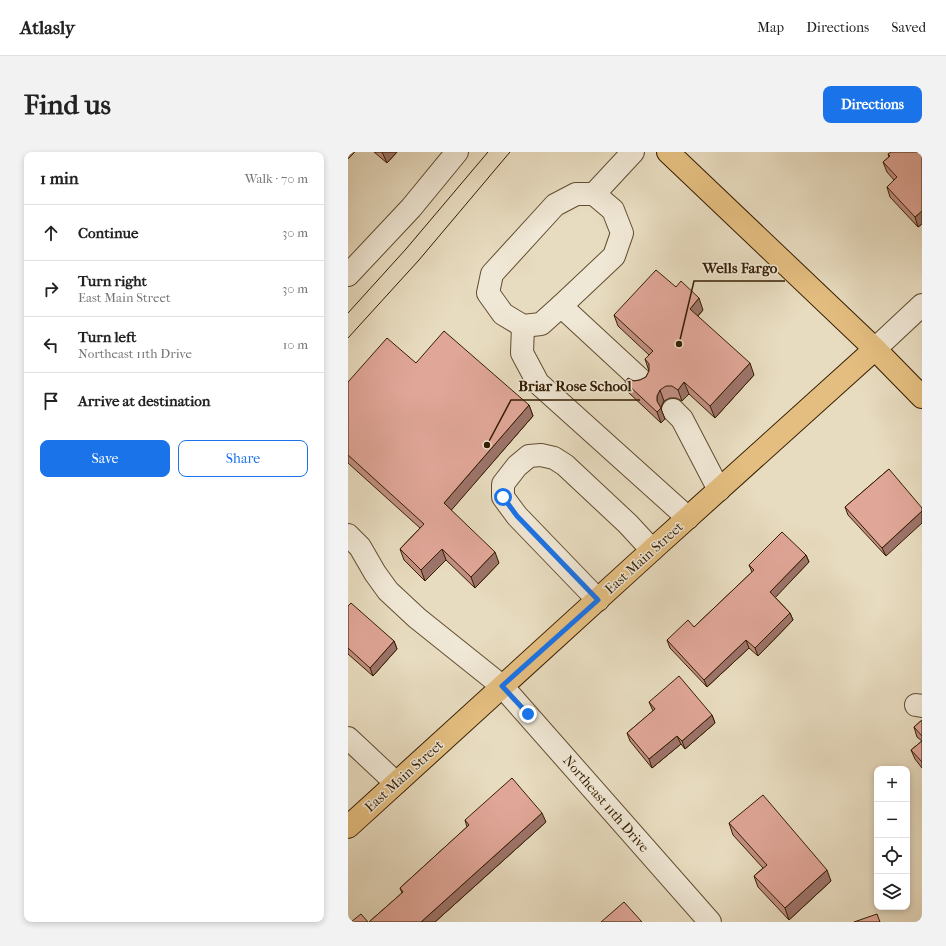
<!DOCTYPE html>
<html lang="en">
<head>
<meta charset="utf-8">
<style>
	:root { --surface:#fff; --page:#f2f2f2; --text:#222; --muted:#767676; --line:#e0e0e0; --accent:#1a73e8 }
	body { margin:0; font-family:"IM FELL French Canon",serif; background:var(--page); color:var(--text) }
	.controls { position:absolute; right:12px; bottom:12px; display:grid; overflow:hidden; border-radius:8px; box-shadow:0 2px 6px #0003 }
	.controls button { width:36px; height:36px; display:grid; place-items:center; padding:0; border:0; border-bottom:1px solid var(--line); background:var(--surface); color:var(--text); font:20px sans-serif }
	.stop { position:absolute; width:12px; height:12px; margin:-9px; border:3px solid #1a73e8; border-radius:50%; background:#fff }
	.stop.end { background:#1a73e8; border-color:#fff; box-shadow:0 1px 4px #0008 }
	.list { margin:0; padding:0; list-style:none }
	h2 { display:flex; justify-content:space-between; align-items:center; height:52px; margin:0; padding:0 16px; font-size:17px }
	h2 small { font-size:13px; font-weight:400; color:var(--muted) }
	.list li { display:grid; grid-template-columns:26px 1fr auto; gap:12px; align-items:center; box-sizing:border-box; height:56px; padding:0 16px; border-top:1px solid var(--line) }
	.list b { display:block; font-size:15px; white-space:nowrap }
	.list p { margin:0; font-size:13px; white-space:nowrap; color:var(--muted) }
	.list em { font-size:13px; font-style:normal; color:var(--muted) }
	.actions { display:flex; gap:8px; padding:12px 16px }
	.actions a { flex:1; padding:9px 0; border:1px solid var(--accent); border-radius:8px; text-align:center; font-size:14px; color:var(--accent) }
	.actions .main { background:var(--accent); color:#fff }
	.icon { flex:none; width:22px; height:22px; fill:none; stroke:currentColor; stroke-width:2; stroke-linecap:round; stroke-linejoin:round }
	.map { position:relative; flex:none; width:574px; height:770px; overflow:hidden; border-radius:8px }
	header { display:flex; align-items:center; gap:24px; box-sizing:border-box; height:56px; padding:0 20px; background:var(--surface); border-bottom:1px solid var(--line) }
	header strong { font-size:19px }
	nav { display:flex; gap:22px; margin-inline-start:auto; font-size:14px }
	.intro { display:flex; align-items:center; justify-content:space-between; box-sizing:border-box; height:96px; padding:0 24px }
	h1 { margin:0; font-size:28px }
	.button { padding:10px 18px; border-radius:8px; background:var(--accent); color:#fff; font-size:14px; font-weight:700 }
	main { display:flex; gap:24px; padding:0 24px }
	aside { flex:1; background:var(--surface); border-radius:8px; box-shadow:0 2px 6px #0003 }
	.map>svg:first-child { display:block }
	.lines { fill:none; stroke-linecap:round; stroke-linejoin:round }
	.minor-casing { stroke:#624d31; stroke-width:24 }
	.major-casing { stroke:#351d01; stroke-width:24 }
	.highway-casing { stroke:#351d01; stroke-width:24 }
	.minor { stroke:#f0e8d6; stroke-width:22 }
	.major { stroke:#e4be80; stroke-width:22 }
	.highway { stroke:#e4be80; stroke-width:22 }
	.tram { stroke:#351d01; stroke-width:1 }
	.wall { fill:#c18f83; stroke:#351d01 }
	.shaded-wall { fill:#9d746a; stroke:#351d01 }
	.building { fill:#e0a698; stroke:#351d01 }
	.route { stroke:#1a73e8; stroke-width:5 }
	.labels { text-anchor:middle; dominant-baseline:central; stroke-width:3; stroke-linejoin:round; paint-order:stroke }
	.street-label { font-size:14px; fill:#351d01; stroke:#f0e8d6 }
	.leader { fill:none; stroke:#351d01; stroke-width:1.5 }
	.callout-dot { fill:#351d01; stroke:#f0e8d6; stroke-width:1.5 }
	.callout-label { font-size:15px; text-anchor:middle; font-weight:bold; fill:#351d01; stroke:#f0e8d6; stroke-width:3; stroke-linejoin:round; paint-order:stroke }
</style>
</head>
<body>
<header>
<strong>Atlasly</strong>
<nav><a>Map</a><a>Directions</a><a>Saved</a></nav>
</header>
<div class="intro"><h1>Find us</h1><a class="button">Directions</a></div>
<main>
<aside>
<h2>1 min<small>Walk · 70 m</small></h2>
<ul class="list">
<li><svg class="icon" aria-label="ahead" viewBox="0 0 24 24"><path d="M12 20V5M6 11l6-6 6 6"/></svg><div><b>Continue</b></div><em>30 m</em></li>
<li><svg class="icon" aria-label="right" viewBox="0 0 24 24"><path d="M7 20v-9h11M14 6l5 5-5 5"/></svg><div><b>Turn right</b><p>East Main Street</p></div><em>30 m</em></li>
<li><svg class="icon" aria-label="left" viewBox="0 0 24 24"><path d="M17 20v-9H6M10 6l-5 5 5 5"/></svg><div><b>Turn left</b><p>Northeast 11th Drive</p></div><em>10 m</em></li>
<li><svg class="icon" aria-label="arrive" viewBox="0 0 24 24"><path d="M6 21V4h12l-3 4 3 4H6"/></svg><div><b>Arrive at destination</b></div></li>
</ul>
<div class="actions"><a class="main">Save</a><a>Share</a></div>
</aside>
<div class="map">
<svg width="574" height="770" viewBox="0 0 574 770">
	<rect width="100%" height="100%" fill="#e8dcc0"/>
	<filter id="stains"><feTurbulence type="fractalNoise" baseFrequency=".005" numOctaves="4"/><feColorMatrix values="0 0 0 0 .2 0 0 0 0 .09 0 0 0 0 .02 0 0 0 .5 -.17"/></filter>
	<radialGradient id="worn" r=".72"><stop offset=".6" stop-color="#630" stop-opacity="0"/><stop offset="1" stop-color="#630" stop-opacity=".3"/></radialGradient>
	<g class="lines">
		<defs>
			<g id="minor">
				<path d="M 246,42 L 265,58 L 274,81 L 266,104 L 213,154 L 193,172 L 175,174 L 155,162 L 140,141 L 144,122 L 207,53 L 228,42 L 246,42 L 285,0"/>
				<path d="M 0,123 L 63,56 L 109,0"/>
				<path d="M 213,154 L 293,228"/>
				<path d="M 175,174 L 174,201 L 190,231 L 340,366"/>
				<path d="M 527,197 L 574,153"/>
				<path d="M 325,258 L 334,267 L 371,338"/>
				<path d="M 0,383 L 12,395 L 27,421 L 40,439 L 69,466 L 154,534 L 362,770"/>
				<path d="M 250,448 L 169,364 L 155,345 L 155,332 L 169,314 L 181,304 L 193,303 L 206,306 L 217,313 L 280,372 L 304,398"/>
				<path d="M 568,553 L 574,554"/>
				<path d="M 0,586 L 48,631"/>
			</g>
			<path id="major" d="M 0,675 L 304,398 L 527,197"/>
			<path id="highway" d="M 320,0 L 527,197 L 574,245"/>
		</defs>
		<use href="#minor" class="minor-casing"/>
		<use href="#major" class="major-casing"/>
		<use href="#highway" class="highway-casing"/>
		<use href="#minor" class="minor"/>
		<use href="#major" class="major"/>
		<use href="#highway" class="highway"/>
		<g class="tram">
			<path d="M 0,161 L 58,97 L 140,0"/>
			<path d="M 0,186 L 71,108 L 162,0"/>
		</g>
	</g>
	<g class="wall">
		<path d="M 26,0 L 49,0 L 39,11 Z"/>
		<path d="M 574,0 L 574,72 L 570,75 L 542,45 L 539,35 L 546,28 L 539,20 L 535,10 L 541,5 L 540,2 Z"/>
		<path d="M 328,135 L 355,158 L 350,164 L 406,223 L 367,266 L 341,242 L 334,249 L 328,246 L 322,246 L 316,249 L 313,255 L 313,257 L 317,267 L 313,271 L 281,241 L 277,230 L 292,228 L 298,225 L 301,219 L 297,207 L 301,203 L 270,174 L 266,163 Z"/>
		<path d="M 68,211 L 181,253 L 185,264 L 103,358 L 151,411 L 127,436 L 98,408 L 77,429 L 56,408 L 52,397 L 72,376 L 0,311 L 0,230 Z"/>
		<path d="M 541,317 L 538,404 L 500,363 L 497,355 Z"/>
		<path d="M 458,403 L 461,410 L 427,445 L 442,461 L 445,468 L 410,504 L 401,496 L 359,535 L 322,496 L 319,488 L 346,475 L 404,420 L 401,413 Z"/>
		<path d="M 0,454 L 46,489 L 49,497 L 25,524 L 0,502 Z"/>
		<path d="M 301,550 L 364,563 L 367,571 L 337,597 L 333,592 L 304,616 L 282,589 L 279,581 L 305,559 Z"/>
		<path d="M 574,568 L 574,616 L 567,607 L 563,598 L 574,589 L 569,585 L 566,575 Z"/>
		<path d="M 117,668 L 198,670 L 87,770 L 21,770 L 54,741 L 52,736 L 119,675 Z"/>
		<path d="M 381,671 L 483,729 L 441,768 L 410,735 L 406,724 L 415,716 L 385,683 Z"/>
	</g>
	<g class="shaded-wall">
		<path d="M 0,0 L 7,0 L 0,7 Z"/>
		<path d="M 34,0 L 49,0 L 39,11 Z"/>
		<path d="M 574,59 L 574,72 L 570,75 L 567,65 Z"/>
		<path d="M 351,146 L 355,158 L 346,168 L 342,157 Z"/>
		<path d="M 402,211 L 406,223 L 367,266 L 362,254 Z"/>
		<path d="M 336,230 L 341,242 L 334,249 L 330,238 Z"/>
		<path d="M 312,238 L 316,249 L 313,255 L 313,257 L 317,267 L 313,271 L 309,260 L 309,244 Z"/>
		<path d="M 181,253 L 185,264 L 100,362 L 96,351 Z"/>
		<path d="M 574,359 L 574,371 L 538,404 L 534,396 Z"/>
		<path d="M 94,397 L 98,408 L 77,429 L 73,418 Z"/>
		<path d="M 147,400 L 151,411 L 127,436 L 123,425 Z"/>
		<path d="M 458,403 L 461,410 L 425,448 L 422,440 Z"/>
		<path d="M 442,461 L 445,468 L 410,504 L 407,496 Z"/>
		<path d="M 398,488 L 401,496 L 359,535 L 356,528 Z"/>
		<path d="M 46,489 L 49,497 L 25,524 L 22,516 Z"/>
		<path d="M 364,563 L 367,571 L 337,597 L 334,589 Z"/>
		<path d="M 329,584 L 333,592 L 304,616 L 301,607 Z"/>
		<path d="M 194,661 L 198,670 L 87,770 L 73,770 Z"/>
		<path d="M 479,718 L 483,729 L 441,768 L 437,756 Z"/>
	</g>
	<g class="building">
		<path d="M 543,0 L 574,0 L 574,59 L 567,65 L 539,35 L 549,25 L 535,10 L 542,4 L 540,2 Z"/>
		<path d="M 308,118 L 328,135 L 333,129 L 351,146 L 342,157 L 402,211 L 362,254 L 336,230 L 330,238 L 324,234 L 318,234 L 312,238 L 309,244 L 309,249 L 313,256 L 309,260 L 277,230 L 280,226 L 286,229 L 292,228 L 298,225 L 301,219 L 301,212 L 297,207 L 305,199 L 266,163 Z"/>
		<path d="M 96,179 L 181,253 L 96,351 L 147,400 L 123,425 L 94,397 L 73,418 L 52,397 L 76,372 L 0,303 L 0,230 L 39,186 L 68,211 Z"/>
		<path d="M 541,317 L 574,356 L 574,359 L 534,396 L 497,355 Z"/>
		<path d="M 434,380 L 458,403 L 422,440 L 442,461 L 407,496 L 398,488 L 356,528 L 319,488 L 340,468 L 346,475 L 406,418 L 401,413 Z"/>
		<path d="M 3,451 L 46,489 L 22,516 L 0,496 L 0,454 Z"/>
		<path d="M 331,524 L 364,563 L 334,589 L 329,584 L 301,607 L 279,581 L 307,557 L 301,550 Z"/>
		<path d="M 574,568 L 574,584 L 566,575 Z"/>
		<path d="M 574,589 L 574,610 L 563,598 Z"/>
		<path d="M 164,626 L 194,661 L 73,770 L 21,770 L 55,740 L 52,736 L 121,673 L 117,668 Z"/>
		<path d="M 415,643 L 479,718 L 437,756 L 406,724 L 419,713 L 381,671 Z"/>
		<path d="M 276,750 L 294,770 L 253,770 Z"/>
		<path d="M 13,762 L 20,770 L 3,770 Z"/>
		<path d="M 529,762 L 532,770 L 506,770 Z"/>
	</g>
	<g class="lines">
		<path class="route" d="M 155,345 L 169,364 L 250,448 L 154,534 L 180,562"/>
	</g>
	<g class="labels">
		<g class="street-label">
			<text transform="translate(296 406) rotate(-42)">East Main Street</text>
			<text transform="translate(56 624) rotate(-42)">East Main Street</text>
			<text transform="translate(258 652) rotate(49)">Northeast 11th Drive</text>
		</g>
	</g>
	<path class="leader" d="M331 192L346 129H437M139 293L163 248H292"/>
	<g class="callout-dot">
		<circle cx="331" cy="192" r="4"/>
		<circle cx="139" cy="293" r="4"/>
	</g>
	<g class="callout-label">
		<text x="392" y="121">Wells Fargo</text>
		<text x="227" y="239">Briar Rose School</text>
	</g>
	<rect width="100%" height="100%" filter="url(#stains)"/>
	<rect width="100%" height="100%" fill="url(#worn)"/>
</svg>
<div class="controls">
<button>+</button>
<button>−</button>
<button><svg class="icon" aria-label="locate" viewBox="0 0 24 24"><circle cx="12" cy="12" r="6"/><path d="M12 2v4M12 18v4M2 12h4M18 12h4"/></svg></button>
<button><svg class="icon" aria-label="layers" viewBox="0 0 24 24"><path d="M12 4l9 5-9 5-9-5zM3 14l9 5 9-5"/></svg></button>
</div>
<div class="stop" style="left:155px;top:345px"></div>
<div class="stop end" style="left:180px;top:562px"></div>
</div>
</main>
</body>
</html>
